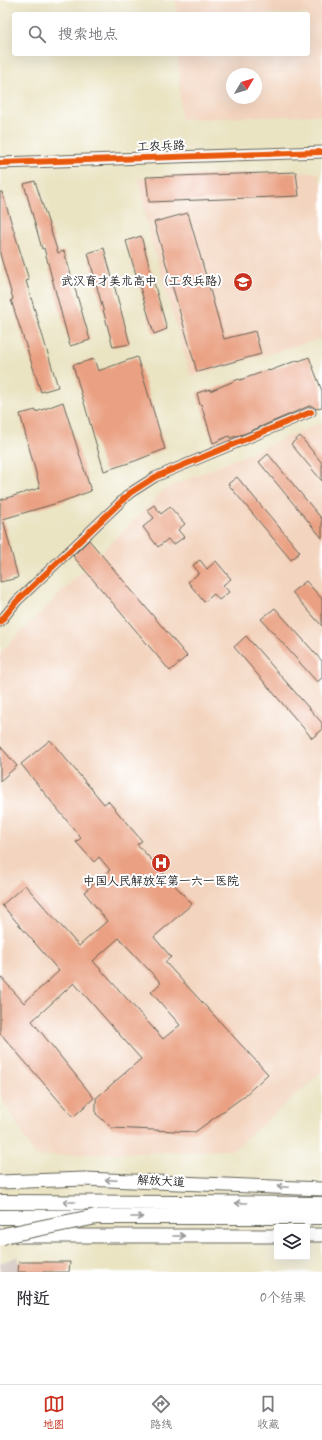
<!DOCTYPE html>
<html lang="zh">
<head>
<meta charset="utf-8">
<style>
	:root { --surface:#fff; --page:#f2f2f3; --text:#2b2b33; --muted:#7c7c81; --line:#e1e1e2; --accent:#c8321e }
	body { margin:0; font-family:Mynerve,"LXGW WenKai TC",sans-serif; background:var(--page); color:var(--text) }
	.controls { position:absolute; right:12px; bottom:12px; display:grid; overflow:hidden; border-radius:4px; box-shadow:0 4px 16px #0002 }
	.controls button { width:36px; height:36px; display:grid; place-items:center; padding:0; border:0; border-bottom:1px solid var(--line); background:var(--surface); color:var(--text); font:20px sans-serif }
	.compass { position:absolute; left:226px; top:68px; width:36px; height:36px; border-radius:50%; background:var(--surface); box-shadow:0 4px 16px #0002; rotate:52deg }
	.list { margin:0; padding:0; list-style:none }
	h2 { display:flex; justify-content:space-between; align-items:center; height:52px; margin:0; padding:0 16px; font-size:17px }
	h2 small { font-size:13px; font-weight:400; color:var(--muted) }
	.icon { flex:none; width:22px; height:22px; fill:none; stroke:currentColor; stroke-width:2; stroke-linecap:round; stroke-linejoin:round }
	.map { position:relative; flex:none; width:322px; height:1272px; overflow:hidden }
	.search { position:absolute; background:var(--surface); box-shadow:0 4px 16px #0002; left:12px; right:12px; top:12px; height:44px; display:flex; align-items:center; gap:10px; box-sizing:border-box; padding:0 14px; border-radius:4px; color:var(--muted); font-size:15px }
	.sheet { height:112px; background:var(--surface) }
	nav { display:flex; justify-content:space-around; align-items:center; box-sizing:border-box; height:56px; border-top:1px solid var(--line); background:var(--surface); font-size:11px; color:var(--muted) }
	nav a { display:grid; justify-items:center; gap:2px }
	nav .on { color:var(--accent) }
	.map>svg:first-child { display:block }
	.built { fill:#f3d4be; fill-rule:evenodd }
	.industrial { fill:#cfc0ba }
	.building { fill:#eaa183; fill-rule:evenodd }
	.lines { fill:none; stroke-linecap:round; stroke-linejoin:round }
	.minor-casing { stroke:#646256; stroke-width:11 }
	.tertiary-casing { stroke:#646256; stroke-width:13 }
	.secondary-casing { stroke:#646256; stroke-width:15 }
	.primary-casing { stroke:#646256; stroke-width:16 }
	.minor { stroke:#fff; stroke-width:9 }
	.tertiary { stroke:#fff; stroke-width:11 }
	.secondary { stroke:#fff; stroke-width:13 }
	.primary { stroke:#fff; stroke-width:14 }
	.trunk-bridge-casing { stroke:#646256; stroke-width:17; stroke-linecap:butt }
	.trunk-bridge { stroke:#fff; stroke-width:15 }
	.cycleway-casing { stroke:#fff; stroke-width:8 }
	.cycleway { stroke:#e8590c; stroke-width:6 }
	.oneway { stroke:#999 }
	.labels { text-anchor:middle; dominant-baseline:central; stroke-width:4; stroke-linejoin:round; paint-order:stroke }
	.street-label { font-size:12px; fill:#1c1c1c; stroke:#fff }
	.poi-label { font-size:12px; fill:#1c1c1c; stroke:#fff; text-anchor:end }
</style>
</head>
<body>
<div class="map">
<svg width="322" height="1272" viewBox="0 0 322 1272">
	<rect width="100%" height="100%" fill="#fff"/>
	<filter id="ink" filterUnits="userSpaceOnUse"><feTurbulence type="fractalNoise" baseFrequency=".025" numOctaves="2"/><feDisplacementMap in="SourceGraphic" scale="8" xChannelSelector="R" yChannelSelector="G"/><feConvolveMatrix kernelMatrix="1 2 1 2 8 2 1 2 1" color-interpolation-filters="sRGB"/></filter>
	<filter id="wash" filterUnits="userSpaceOnUse"><feTurbulence type="fractalNoise" baseFrequency=".012" numOctaves="4" result="noise"/><feDisplacementMap in="SourceGraphic" scale="16" xChannelSelector="R" yChannelSelector="G"/><feGaussianBlur stdDeviation="0.9" result="paint"/><feColorMatrix in="noise" values="0 0 0 0 0 0 0 0 0 0 0 0 0 0 0 0 0 1.4 0 .05"/><feComposite in="paint" operator="in"/></filter>
	<g filter="url(#wash)">
		<rect width="100%" height="100%" fill="#eae4c3"/>
		<g class="built">
			<path d="M 176,0 L 322,0 L 322,115 L 181,119 L 178,54 L 308,54 L 308,14 L 176,14 ZM 232,74 L 256,74 L 256,98 L 232,98 Z"/>
			<path d="M 295,172 L 318,173 L 322,186 L 322,338 L 191,377 L 147,226 L 139,179 L 146,177 Z"/>
			<path d="M 322,422 L 322,1072 L 233,1150 L 35,1156 L 0,1095 L 0,653 L 165,489 Z"/>
		</g>
		<path class="industrial" d="M 19,1256 L 18,1272 L 0,1272 L 0,1263 Z"/>
		<g id="blocks">
			<g class="building">
				<path d="M 296,172 L 299,196 L 149,202 L 146,177 Z"/>
				<path d="M 35,181 L 58,253 L 64,251 L 90,340 L 70,346 L 44,248 L 42,249 L 24,184 Z"/>
				<path d="M 0,192 L 2,192 L 29,280 L 26,281 L 58,387 L 41,392 L 11,300 L 13,299 L 0,254 Z"/>
				<path d="M 188,213 L 224,339 L 255,331 L 261,354 L 197,372 L 154,222 Z"/>
				<path d="M 141,236 L 167,329 L 154,334 L 126,241 Z"/>
				<path d="M 104,248 L 130,344 L 113,347 L 88,253 Z"/>
				<path d="M 137,357 L 165,449 L 135,461 L 104,471 L 73,365 L 94,359 L 98,371 Z"/>
				<path d="M 309,357 L 322,391 L 322,407 L 316,409 L 312,406 L 309,406 L 246,433 L 230,438 L 229,436 L 213,443 L 201,404 L 200,405 L 197,393 L 210,389 L 210,391 L 239,379 L 240,380 L 269,370 L 269,371 L 298,360 L 299,361 Z"/>
				<path d="M 63,402 L 91,491 L 61,502 L 3,519 L 18,578 L 0,582 L 0,500 L 40,488 L 20,414 L 36,410 L 36,412 Z"/>
				<path d="M 300,436 L 322,463 L 322,481 L 291,444 Z"/>
				<path d="M 268,454 L 322,519 L 322,538 L 259,462 Z"/>
				<path d="M 237,477 L 300,552 L 291,560 L 228,484 Z"/>
				<path d="M 154,505 L 161,514 L 170,507 L 185,524 L 178,530 L 184,537 L 173,545 L 168,539 L 158,547 L 143,527 L 154,518 L 147,510 Z"/>
				<path d="M 89,540 L 187,656 L 170,671 L 73,556 Z"/>
				<path d="M 200,560 L 207,569 L 216,561 L 231,579 L 223,585 L 229,592 L 219,600 L 214,594 L 204,602 L 188,582 L 199,573 L 193,565 Z"/>
				<path d="M 306,581 L 322,599 L 322,626 L 292,592 Z"/>
				<path d="M 275,608 L 322,661 L 322,678 L 317,682 L 261,619 Z"/>
				<path d="M 246,636 L 322,723 L 322,730 L 312,738 L 234,647 Z"/>
				<path d="M 50,740 L 104,804 L 108,801 L 142,841 L 137,844 L 192,904 L 154,937 L 171,957 L 165,962 L 268,1074 L 243,1097 L 195,1132 L 112,1128 L 96,1114 L 96,1098 L 141,1059 L 74,983 L 32,1021 L 94,1098 L 73,1117 L 0,1033 L 0,976 L 24,1003 L 59,971 L 2,905 L 25,885 L 79,946 L 107,921 L 84,892 L 110,870 L 99,857 L 94,862 L 76,842 L 81,838 L 21,764 ZM 119,938 L 161,983 L 151,992 L 180,1025 L 163,1039 L 93,961 Z"/>
				<path d="M 0,746 L 17,766 L 0,781 Z"/>
				<path d="M 19,1262 L 70,1262 L 69,1272 L 18,1272 Z"/>
			</g>
		</g>
	</g>
	<g filter="url(#ink)">
		<use href="#blocks" fill-opacity="0" stroke="#646256" stroke-width="1"/>
		<g class="lines">
			<defs>
				<path id="minor" d="M 0,622 L 17,601 L 130,493 L 155,477 L 311,412"/>
				<path id="tertiary" d="M 0,163 L 322,152"/>
				<g id="secondary">
					<path d="M 0,1182 L 85,1179 L 322,1189"/>
					<path d="M 307,1235 L 322,1235"/>
					<path d="M 18,1236 L 277,1236"/>
				</g>
				<g id="primary">
					<path d="M 0,1202 L 322,1204"/>
					<path d="M 0,1217 L 322,1217"/>
				</g>
			</defs>
			<use href="#minor" class="minor-casing"/>
			<use href="#tertiary" class="tertiary-casing"/>
			<use href="#secondary" class="secondary-casing"/>
			<use href="#primary" class="primary-casing"/>
			<use href="#minor" class="minor"/>
			<use href="#tertiary" class="tertiary"/>
			<use href="#secondary" class="secondary"/>
			<use href="#primary" class="primary"/>
			<defs>
				<path id="trunk-bridge" d="M 0,1238 L 6,1235 L 94,1217"/>
			</defs>
			<use href="#trunk-bridge" class="trunk-bridge-casing"/>
			<use href="#trunk-bridge" class="trunk-bridge"/>
			<defs>
				<g id="cycleway">
					<path d="M 0,163 L 322,152"/>
					<path d="M 0,622 L 17,601 L 130,493 L 155,477 L 311,412"/>
				</g>
			</defs>
			<use href="#cycleway" class="cycleway-casing"/>
			<use href="#cycleway" class="cycleway"/>
		</g>
		<defs><path id="oneway-shaft" d="M-6 0H5M1.5-3L5.5 0L1.5 3" fill="none" stroke-width="1.6" stroke-linecap="round" stroke-linejoin="round"/></defs>
		<g class="oneway">
			<use href="#oneway-shaft" transform="translate(111 1180) rotate(-177)"/>
			<use href="#oneway-shaft" transform="translate(283 1187) rotate(-177)"/>
			<use href="#oneway-shaft" transform="translate(69 1202) rotate(-180)"/>
			<use href="#oneway-shaft" transform="translate(241 1203) rotate(-180)"/>
			<use href="#oneway-shaft" transform="translate(137 1217)"/>
			<use href="#oneway-shaft" transform="translate(179 1236)"/>
		</g>
	</g>
	<defs>
		<symbol id="school-disc" viewBox="-11 -11 22 22"><circle r="9.5" fill="#c8321e" stroke="#fff"/><path d="M0-5L7-2L0 1L-7-2ZM-4 1L0 2.5L4 1V4Q0 6-4 4Z" fill="#fff"/></symbol>
		<symbol id="hospital-disc" viewBox="-11 -11 22 22"><circle r="9.5" fill="#c8321e" stroke="#fff"/><path d="M-5-5h3v3.5h4V-5h3V5h-3V1.5h-4V5h-3Z" fill="#fff"/></symbol>
	</defs>
	<g fill-rule="evenodd">
		<use href="#school-disc" x="232" y="271" width="22" height="22"/>
		<use href="#hospital-disc" x="150" y="852" width="22" height="22"/>
	</g>
	<g class="labels">
		<g class="street-label">
			<text transform="translate(161 147) rotate(-2)">工农兵路</text>
			<text transform="translate(161 1182) rotate(3)">解放大道</text>
		</g>
		<g class="poi-label">
			<text x="229" y="282">武汉育才美术高中（工农兵路）</text>
			<text x="161" y="882" text-anchor="middle">中国人民解放军第一六一医院</text>
		</g>
	</g>
</svg>
<div class="controls">
<button><svg class="icon" aria-label="layers" viewBox="0 0 24 24"><path d="M12 4l9 5-9 5-9-5zM3 14l9 5 9-5"/></svg></button>
</div>
<svg class="compass" viewBox="-18 -18 36 36"><path d="M0-13l5 13h-10z" fill="#e53935"/><path d="M0 13l5-13h-10z" fill="#7c7c81"/></svg>
<div class="search"><svg class="icon" aria-label="search" viewBox="0 0 24 24"><circle cx="10" cy="10" r="6"/><path d="M15 15l6 6"/></svg>搜索地点</div>
</div>
<section class="sheet">
<h2>附近<small>0个结果</small></h2>
<ul class="list">
</ul>
</section>
<nav>
<a class="on"><svg class="icon" aria-label="map" viewBox="0 0 24 24"><path d="M3 6l6-2 6 2 6-2v14l-6 2-6-2-6 2zM9 4v14M15 6v14"/></svg>地图</a>
<a><svg class="icon" aria-label="directions" viewBox="0 0 24 24"><path d="M12 3l9 9-9 9-9-9zM9 14v-3h6M13 9l2 2-2 2"/></svg>路线</a>
<a><svg class="icon" aria-label="saved" viewBox="0 0 24 24"><path d="M7 4h10v16l-5-4-5 4z"/></svg>收藏</a>
</nav>
</body>
</html>
